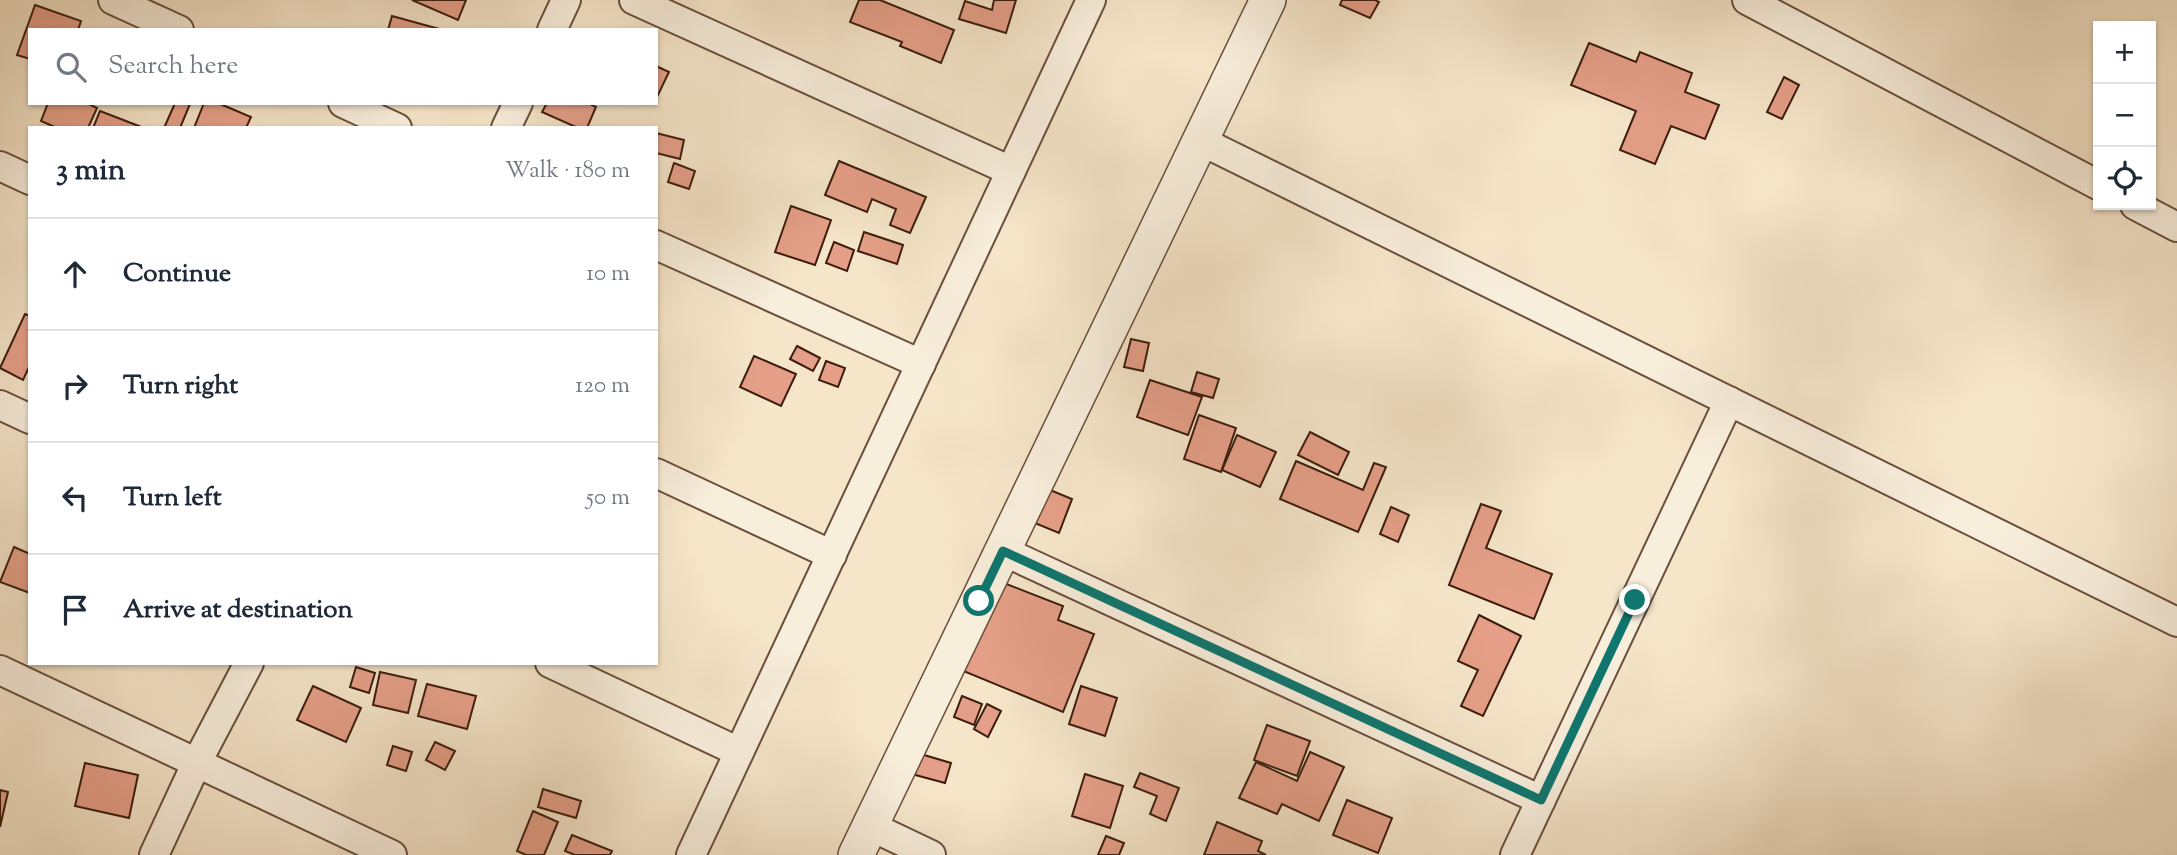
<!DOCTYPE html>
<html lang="en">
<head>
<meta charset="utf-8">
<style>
	:root { --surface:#fff; --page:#f6f6f7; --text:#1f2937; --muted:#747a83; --line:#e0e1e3 }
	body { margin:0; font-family:"Sorts Mill Goudy",serif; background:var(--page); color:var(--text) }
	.controls { position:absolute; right:21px; top:21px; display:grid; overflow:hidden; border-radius:0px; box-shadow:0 2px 5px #0004 }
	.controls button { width:63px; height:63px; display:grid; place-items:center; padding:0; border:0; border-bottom:2px solid var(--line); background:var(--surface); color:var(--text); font:35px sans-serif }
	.stop { position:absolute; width:21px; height:21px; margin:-16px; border:5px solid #0f766e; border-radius:50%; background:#fff }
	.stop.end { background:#0f766e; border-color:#fff; box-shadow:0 2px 7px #0008 }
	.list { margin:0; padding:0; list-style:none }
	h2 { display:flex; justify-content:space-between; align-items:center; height:91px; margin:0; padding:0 28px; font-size:30px }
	h2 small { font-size:23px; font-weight:400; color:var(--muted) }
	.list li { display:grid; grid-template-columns:46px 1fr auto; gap:21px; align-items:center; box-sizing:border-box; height:112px; padding:0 28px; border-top:2px solid var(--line) }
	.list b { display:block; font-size:26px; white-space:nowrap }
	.list em { font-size:23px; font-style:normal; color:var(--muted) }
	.icon { flex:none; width:38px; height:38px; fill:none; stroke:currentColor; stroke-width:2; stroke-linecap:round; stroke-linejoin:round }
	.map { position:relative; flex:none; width:2177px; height:855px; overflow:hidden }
	.search { position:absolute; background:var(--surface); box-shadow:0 2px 5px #0004; left:28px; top:28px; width:630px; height:77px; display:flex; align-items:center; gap:18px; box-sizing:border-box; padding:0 24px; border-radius:0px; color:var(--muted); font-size:26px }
	.panel { position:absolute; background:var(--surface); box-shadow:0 2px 5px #0004; left:28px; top:126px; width:630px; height:539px; border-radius:0px }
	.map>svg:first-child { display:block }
	.building { fill:#e59f88; stroke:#3c1d0d; stroke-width:2 }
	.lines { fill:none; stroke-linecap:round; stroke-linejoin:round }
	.minor-casing { stroke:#6a4f3c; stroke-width:32 }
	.tertiary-casing { stroke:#6a4f3c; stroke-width:38 }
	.minor { stroke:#f8eedc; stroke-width:28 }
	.tertiary { stroke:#f8eedc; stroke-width:35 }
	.route { stroke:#0f766e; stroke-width:9 }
</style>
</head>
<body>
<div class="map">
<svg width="2177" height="855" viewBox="0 0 2177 855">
	<rect width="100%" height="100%" fill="#f5e5c9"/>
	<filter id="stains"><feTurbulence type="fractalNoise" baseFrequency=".00286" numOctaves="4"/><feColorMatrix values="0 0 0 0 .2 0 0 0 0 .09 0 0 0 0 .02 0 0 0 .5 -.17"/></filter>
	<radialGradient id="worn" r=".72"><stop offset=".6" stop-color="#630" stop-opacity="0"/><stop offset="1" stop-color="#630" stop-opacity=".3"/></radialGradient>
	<g class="building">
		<path d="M 412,0 L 466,0 L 458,20 Z"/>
		<path d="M 859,0 L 880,0 L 954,30 L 941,63 L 900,46 L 902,42 L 850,22 Z"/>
		<path d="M 994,0 L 1016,0 L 1006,33 L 959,19 L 965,1 L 992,10 Z"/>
		<path d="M 1342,0 L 1375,0 L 1379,2 L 1370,18 L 1340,5 Z"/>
		<path d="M 35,5 L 81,21 L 78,30 L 30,30 L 30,59 L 17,55 Z"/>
		<path d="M 392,16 L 443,30 L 388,30 Z"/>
		<path d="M 1589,43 L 1636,62 L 1640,52 L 1692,73 L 1685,92 L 1719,105 L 1705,139 L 1671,126 L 1655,164 L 1620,150 L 1636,111 L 1571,85 Z"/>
		<path d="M 656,66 L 669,72 L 656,99 Z"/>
		<path d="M 1784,77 L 1799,85 L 1782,119 L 1767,112 Z"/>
		<path d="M 48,103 L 87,103 L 97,108 L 88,128 L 57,128 L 41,121 Z"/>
		<path d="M 175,103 L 190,104 L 180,128 L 164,128 Z"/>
		<path d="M 204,103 L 218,103 L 251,117 L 246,128 L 194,128 Z"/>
		<path d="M 547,103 L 588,103 L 596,107 L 587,128 L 578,128 L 542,112 Z"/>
		<path d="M 100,111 L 144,128 L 93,128 Z"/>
		<path d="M 656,133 L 684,140 L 680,159 L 656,153 Z"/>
		<path d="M 839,161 L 926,197 L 910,233 L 890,225 L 896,209 L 872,199 L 867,212 L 825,195 Z"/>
		<path d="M 674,163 L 695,171 L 689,189 L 668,182 Z"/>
		<path d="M 791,206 L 831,220 L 815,265 L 775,252 Z"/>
		<path d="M 864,232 L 903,245 L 897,264 L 858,251 Z"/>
		<path d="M 834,242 L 854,250 L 847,271 L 826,263 Z"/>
		<path d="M 25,314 L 30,316 L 30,365 L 23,380 L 0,368 Z"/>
		<path d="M 1131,339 L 1149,343 L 1143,371 L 1124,367 Z"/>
		<path d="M 797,346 L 820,358 L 813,371 L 790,359 Z"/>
		<path d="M 754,356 L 796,374 L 781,406 L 740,387 Z"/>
		<path d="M 826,361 L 845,368 L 838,387 L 819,380 Z"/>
		<path d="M 1197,372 L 1219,379 L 1213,398 L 1191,392 Z"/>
		<path d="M 1150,380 L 1202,397 L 1188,435 L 1137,417 Z"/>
		<path d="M 1199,415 L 1236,428 L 1221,472 L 1184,459 Z"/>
		<path d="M 1310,432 L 1349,452 L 1338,475 L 1298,455 Z"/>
		<path d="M 1237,435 L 1276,452 L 1260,487 L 1222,470 Z"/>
		<path d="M 1296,461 L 1363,490 L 1374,463 L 1386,467 L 1358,532 L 1280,499 Z"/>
		<path d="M 1038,485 L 1072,499 L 1059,533 L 1025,519 Z"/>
		<path d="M 1481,504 L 1501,511 L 1486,548 L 1552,574 L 1534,619 L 1449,585 Z"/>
		<path d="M 1391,507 L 1409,515 L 1398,542 L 1380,534 Z"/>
		<path d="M 14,547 L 30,554 L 30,593 L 0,582 Z"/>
		<path d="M 996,580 L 1063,606 L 1058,620 L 1094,634 L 1063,712 L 961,670 Z"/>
		<path d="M 1479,615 L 1521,636 L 1483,716 L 1461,706 L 1478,670 L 1458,661 Z"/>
		<path d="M 356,667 L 375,673 L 369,693 L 350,687 Z"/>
		<path d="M 380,672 L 416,680 L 408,713 L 373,705 Z"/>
		<path d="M 427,684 L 476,696 L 467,729 L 418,716 Z"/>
		<path d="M 313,686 L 361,708 L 346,742 L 297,720 Z"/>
		<path d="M 1081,686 L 1117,698 L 1105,736 L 1069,724 Z"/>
		<path d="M 962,696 L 982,704 L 974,725 L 954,717 Z"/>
		<path d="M 987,704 L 1001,711 L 988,737 L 974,729 Z"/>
		<path d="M 1267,725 L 1310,741 L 1297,776 L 1254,760 Z"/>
		<path d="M 435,742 L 455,751 L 445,770 L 426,760 Z"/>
		<path d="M 393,746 L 412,752 L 406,771 L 387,765 Z"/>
		<path d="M 914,752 L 951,763 L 945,783 L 908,773 Z"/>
		<path d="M 1310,752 L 1344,767 L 1319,821 L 1282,804 L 1277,814 L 1239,798 L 1256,762 L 1297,781 Z"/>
		<path d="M 85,763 L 138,775 L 129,818 L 75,806 Z"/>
		<path d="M 1140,773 L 1179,788 L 1166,821 L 1150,814 L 1157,796 L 1134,787 Z"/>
		<path d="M 1085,774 L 1123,786 L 1110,828 L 1072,816 Z"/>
		<path d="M 543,789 L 581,801 L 576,818 L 538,807 Z"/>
		<path d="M 0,790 L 8,792 L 0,827 Z"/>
		<path d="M 1347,800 L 1392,818 L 1378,853 L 1333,835 Z"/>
		<path d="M 533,811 L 558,822 L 544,855 L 526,855 L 517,851 Z"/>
		<path d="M 1217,822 L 1262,841 L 1258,851 L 1266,855 L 1204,855 Z"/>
		<path d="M 572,835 L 612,851 L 610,855 L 575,855 L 565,851 Z"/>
		<path d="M 1106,836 L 1124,843 L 1119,855 L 1098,855 Z"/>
	</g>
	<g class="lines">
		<defs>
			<g id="minor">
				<path d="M 113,0 L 179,30"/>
				<path d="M 634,0 L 1011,171"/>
				<path d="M 1747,0 L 2098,185"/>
				<path d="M 552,30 L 566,0"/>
				<path d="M 343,103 L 397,128"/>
				<path d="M 506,128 L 518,103"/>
				<path d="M 1201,141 L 2177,622"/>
				<path d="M 0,166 L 30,180"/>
				<path d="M 2135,205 L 2177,227"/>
				<path d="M 656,245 L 921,364"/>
				<path d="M 0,405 L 30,419"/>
				<path d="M 656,473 L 832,555"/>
				<path d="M 1003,551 L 1541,800"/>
				<path d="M 550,663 L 739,752"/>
				<path d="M 0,670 L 392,855"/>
				<path d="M 870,826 L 931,855"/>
				<path d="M 154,855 L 197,762 L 249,663"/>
				<path d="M 691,855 L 1091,0"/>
				<path d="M 1515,855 L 1729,401"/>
			</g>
			<path id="tertiary" d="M 856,855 L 1268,0"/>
		</defs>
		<use href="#minor" class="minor-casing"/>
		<use href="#tertiary" class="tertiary-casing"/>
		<use href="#minor" class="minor"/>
		<use href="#tertiary" class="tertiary"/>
	</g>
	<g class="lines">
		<path class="route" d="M 979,601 L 1003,551 L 1541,800 L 1635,600"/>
	</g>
	<rect width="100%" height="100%" filter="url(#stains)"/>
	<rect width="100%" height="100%" fill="url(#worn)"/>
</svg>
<div class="controls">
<button>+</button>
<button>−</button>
<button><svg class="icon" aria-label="locate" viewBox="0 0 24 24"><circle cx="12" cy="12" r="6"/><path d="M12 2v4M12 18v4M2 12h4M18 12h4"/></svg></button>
</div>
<div class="stop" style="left:979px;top:601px"></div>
<div class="stop end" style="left:1635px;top:600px"></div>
<div class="search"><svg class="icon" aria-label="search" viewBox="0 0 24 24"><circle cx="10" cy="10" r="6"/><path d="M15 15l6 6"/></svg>Search here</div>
<section class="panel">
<h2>3 min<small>Walk · 180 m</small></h2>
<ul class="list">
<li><svg class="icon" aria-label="ahead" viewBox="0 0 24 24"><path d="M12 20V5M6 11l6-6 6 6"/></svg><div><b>Continue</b></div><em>10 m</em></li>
<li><svg class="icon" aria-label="right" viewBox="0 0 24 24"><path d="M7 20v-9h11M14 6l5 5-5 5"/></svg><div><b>Turn right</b></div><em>120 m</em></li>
<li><svg class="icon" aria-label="left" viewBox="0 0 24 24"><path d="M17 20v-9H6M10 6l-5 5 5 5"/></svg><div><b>Turn left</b></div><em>50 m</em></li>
<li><svg class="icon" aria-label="arrive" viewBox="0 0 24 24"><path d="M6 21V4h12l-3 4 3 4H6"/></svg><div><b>Arrive at destination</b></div></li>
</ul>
</section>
</div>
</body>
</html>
